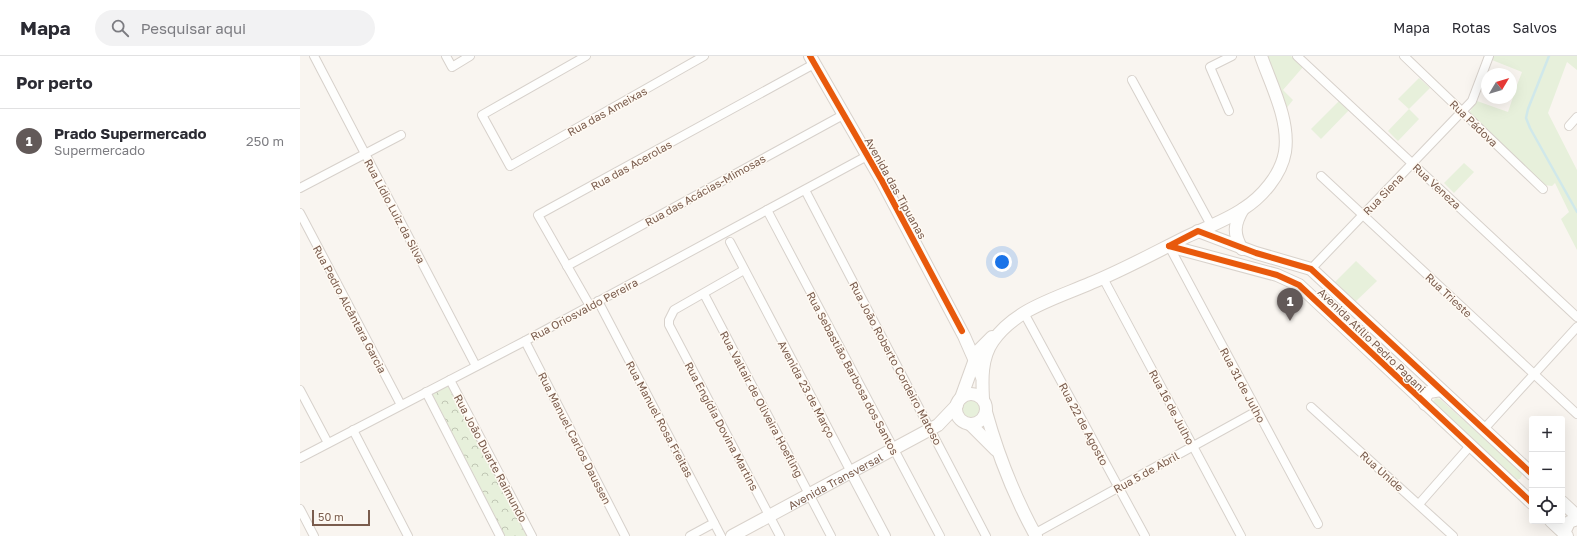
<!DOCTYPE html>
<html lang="pt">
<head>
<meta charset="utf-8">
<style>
	:root { --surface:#fff; --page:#f2f2f3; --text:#2b2b33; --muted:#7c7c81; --line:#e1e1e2; --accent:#625958 }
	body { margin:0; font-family:"Golos Text",sans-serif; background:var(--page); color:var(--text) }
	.controls { position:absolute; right:12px; bottom:12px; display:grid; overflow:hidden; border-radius:4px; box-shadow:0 4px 16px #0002 }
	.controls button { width:36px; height:36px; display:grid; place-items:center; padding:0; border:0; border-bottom:1px solid var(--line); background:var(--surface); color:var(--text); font:20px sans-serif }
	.compass { position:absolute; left:1181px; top:12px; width:36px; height:36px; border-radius:50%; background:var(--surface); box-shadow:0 4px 16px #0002; rotate:52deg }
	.scale { position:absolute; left:12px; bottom:10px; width:58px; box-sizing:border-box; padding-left:4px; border:2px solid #7a5c4d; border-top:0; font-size:11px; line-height:14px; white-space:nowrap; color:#7a5c4d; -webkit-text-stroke:3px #fffaf3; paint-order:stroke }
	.you { position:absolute; left:702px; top:206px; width:14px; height:14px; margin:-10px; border:3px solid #fff; border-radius:50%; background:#1a73e8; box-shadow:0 0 0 6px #1a73e833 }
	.badge { display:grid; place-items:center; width:26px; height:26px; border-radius:50%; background:var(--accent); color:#fff; font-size:13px; font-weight:700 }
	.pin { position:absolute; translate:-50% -33px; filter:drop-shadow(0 1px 2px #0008) }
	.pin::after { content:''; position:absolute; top:21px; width:14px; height:12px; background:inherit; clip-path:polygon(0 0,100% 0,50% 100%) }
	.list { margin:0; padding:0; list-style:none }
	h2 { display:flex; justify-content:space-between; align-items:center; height:52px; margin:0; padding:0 16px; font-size:17px }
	h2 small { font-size:13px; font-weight:400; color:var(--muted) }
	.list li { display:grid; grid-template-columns:26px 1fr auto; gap:12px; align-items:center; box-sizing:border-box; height:64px; padding:0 16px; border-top:1px solid var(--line) }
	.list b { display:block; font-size:15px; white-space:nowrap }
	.list p { margin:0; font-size:13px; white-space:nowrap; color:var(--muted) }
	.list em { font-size:13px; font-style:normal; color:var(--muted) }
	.icon { flex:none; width:22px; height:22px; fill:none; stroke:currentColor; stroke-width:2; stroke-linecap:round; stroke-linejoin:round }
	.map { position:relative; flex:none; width:1277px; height:480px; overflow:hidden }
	header { display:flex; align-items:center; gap:24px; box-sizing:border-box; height:56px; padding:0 20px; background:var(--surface); border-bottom:1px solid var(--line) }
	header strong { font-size:19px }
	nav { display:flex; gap:22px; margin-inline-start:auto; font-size:14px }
	.search { width:280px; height:36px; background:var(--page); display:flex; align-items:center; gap:10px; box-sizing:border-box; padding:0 14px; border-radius:22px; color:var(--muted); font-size:15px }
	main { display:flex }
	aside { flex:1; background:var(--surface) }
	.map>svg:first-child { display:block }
	.grass { fill:#e7f0db }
	.forest { fill:url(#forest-crowns) }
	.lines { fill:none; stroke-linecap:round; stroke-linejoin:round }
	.stream { stroke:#d0e8ea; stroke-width:2.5 }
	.minor-casing { stroke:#d7d1cb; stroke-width:10 }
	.tertiary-casing { stroke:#d7d1cb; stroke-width:12 }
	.secondary-casing { stroke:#d9d2cb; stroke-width:14 }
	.minor { stroke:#fefefd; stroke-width:8 }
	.tertiary { stroke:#fefefd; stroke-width:10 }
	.secondary { stroke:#fefefd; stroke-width:12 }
	.cycleway-casing { stroke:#fffaf3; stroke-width:8 }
	.cycleway { stroke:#e8590c; stroke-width:6 }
	.labels { text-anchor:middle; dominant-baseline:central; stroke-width:3; stroke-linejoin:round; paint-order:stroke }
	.street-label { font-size:11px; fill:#7a5c4d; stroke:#fffaf3 }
</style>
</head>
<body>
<header>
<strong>Mapa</strong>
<div class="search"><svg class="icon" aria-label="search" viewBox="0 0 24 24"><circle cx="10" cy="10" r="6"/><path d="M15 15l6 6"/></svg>Pesquisar aqui</div>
<nav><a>Mapa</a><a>Rotas</a><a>Salvos</a></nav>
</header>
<main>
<aside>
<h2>Por perto<small></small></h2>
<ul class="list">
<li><span class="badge">1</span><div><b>Prado Supermercado</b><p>Supermercado</p></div><em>250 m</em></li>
</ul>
</aside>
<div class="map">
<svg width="1277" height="480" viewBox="0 0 1277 480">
	<defs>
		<pattern id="forest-crowns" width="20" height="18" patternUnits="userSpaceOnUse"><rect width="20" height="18" fill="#e7f0db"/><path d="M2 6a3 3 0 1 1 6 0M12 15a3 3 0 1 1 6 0" fill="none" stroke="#c0c6b4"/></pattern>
	</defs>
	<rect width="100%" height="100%" fill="#f9f5f0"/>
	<g class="grass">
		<path d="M 961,0 L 991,0 L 1003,11 L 983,34 L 993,44 L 985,54 Z"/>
		<path d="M 1193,0 L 1277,0 L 1277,14 L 1267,6 L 1248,57 L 1277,114 L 1277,194 L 1261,163 L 1269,156 L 1255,127 L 1252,130 L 1244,129 L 1169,57 L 1177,45 L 1208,56 L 1213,41 L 1211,41 L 1211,27 L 1217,29 L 1222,16 L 1192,4 Z"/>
		<path d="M 1119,22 L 1130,32 L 1109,53 L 1119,63 L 1098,85 L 1088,75 L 1109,53 L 1098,43 Z"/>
		<path d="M 1041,43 L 1050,53 L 1021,83 L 1011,73 Z"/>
		<path d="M 1164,107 L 1174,116 L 1154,137 L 1144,127 Z"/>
		<path d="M 1056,205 L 1077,225 L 1055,246 L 1034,227 Z"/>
		<circle cx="671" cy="353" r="11"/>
		<path d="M 1136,342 L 1140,343 L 1221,416 L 1222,419 L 1220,423 L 1216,424 L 1132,346 Z"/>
	</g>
	<path class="forest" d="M 149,329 L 227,480 L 204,480 L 131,339 Z"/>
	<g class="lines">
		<path class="stream" d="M 1249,0 L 1228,53 L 1226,62 L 1230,72 L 1277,156"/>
		<defs>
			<g id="minor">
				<path d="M 14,0 L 176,310"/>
				<path d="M 146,0 L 152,11 L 170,0"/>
				<path d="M 286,0 L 182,59 L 210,110 L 404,0"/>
				<path d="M 997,0 L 1277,261"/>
				<path d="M 1104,0 L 1243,133"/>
				<path d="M 832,24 L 911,169"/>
				<path d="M 929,55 L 910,11 L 932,0"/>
				<path d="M 1269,70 L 1277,61"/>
				<path d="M 1021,120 L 1277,358"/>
				<path d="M 0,132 L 101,79"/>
				<path d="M 505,134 L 686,480"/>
				<path d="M 467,154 L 640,480"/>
				<path d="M 0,157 L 101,349"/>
				<path d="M 430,186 L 551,416"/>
				<path d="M 869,190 L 1018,468"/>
				<path d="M 267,210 L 543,59"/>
				<path d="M 1011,213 L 1172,45 L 1189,0"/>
				<path d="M 444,214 L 374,254 L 369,264 L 369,269 L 480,480"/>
				<path d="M 803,222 L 941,480"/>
				<path d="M 404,238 L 531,480"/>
				<path d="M 298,245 L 421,480"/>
				<path d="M 290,250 L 238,159 L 514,8"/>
				<path d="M 724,257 L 845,480"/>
				<path d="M 225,285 L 325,480"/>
				<path d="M 150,324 L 232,480"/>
				<path d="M 0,334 L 28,387"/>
				<path d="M 126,336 L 200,480"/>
				<path d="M 1011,351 L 1153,480"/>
				<path d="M 1184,373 L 1277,271"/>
				<path d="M 53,374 L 108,480"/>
				<path d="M 0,402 L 225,285 L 567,100"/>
				<path d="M 1119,448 L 1170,390"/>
				<path d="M 0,453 L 14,480"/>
				<path d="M 734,478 L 957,355"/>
				<path d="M 390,480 L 414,467"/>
			</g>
			<path id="tertiary" d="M 551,416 L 585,480"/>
			<g id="secondary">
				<path d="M 510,0 L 582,125 L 664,280 L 682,321"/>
				<path d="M 898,175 L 956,197 L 1011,213 L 1232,418"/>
				<path d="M 869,190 L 977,219 L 999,229 L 1232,447"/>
				<path d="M 942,193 C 933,178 934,168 943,153"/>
				<circle cx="671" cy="353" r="15"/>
				<path d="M 661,342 L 678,295 L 692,281"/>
				<path d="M 683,343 C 682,324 681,302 693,285 C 715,253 757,242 791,227 C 823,214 854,197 886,181 C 905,172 925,165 943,153 C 962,141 981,119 985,96 C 990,64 971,29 961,0"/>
				<path d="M 1125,348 L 1125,341 L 1129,336 L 1141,334"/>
				<path d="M 686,356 C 698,399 714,440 736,480"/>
				<path d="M 670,368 L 696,394"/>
				<path d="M 1262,446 L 1277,460"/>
				<path d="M 1251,465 L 1267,480"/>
				<path d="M 1264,477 L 1269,466 L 1277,463"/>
				<path id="s1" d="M 432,480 L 638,369 L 657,349"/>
			</g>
		</defs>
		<use href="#minor" class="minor-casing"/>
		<use href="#tertiary" class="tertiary-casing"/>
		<use href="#secondary" class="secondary-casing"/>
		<use href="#minor" class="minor"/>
		<use href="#tertiary" class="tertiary"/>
		<use href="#secondary" class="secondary"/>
		<defs>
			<g id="cycleway">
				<path d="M 510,0 L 582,125 L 662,275"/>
				<path d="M 869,190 L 977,219 L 999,229 L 1232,447"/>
				<path d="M 869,190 L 898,175 L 956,197 L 1011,213 L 1232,418"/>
			</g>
		</defs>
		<use href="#cycleway" class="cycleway-casing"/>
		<use href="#cycleway" class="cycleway"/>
	</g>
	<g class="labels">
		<g class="street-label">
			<text transform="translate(307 55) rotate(-29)">Rua das Ameixas</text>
			<text transform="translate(1174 67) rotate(44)">Rua Pádova</text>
			<text transform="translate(331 109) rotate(-29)">Rua das Acerolas</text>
			<text transform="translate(1137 130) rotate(43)">Rua Veneza</text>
			<text transform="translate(596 132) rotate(61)">Avenida das Tipuanas</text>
			<text transform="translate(405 134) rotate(-29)">Rua das Acácias-Mimosas</text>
			<text transform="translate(1083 138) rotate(-46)">Rua Siena</text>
			<text transform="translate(95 155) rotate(62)">Rua Lídio Luiz da Silva</text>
			<text transform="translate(1149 239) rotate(43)">Rua Trieste</text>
			<text transform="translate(50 253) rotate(62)">Rua Pedro Alcântara Garcia</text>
			<text transform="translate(284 253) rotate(-28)">Rua Oriosvaldo Pereira</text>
			<text transform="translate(1072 284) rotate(44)">Avenida Atílio Pedro Pagani</text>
			<text transform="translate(596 307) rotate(62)">Rua João Roberto Cordeiro Matoso</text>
			<text transform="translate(553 317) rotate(62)">Rua Sebastião Barbosa dos Santos</text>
			<text transform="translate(943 329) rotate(62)">Rua 31 de Julho</text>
			<text transform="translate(507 333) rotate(62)">Avenida 23 de Março</text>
			<text transform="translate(462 348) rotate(62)">Rua Valtair de Oliveira Hoefling</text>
			<text transform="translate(872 351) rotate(62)">Rua 16 de Julho</text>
			<text transform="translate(360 363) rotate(62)">Rua Manuel Rosa Freitas</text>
			<text transform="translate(784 368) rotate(62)">Rua 22 de Agosto</text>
			<text transform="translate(422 370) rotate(62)">Rua Engídia Dovina Martins</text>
			<text transform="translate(275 382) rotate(63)">Rua Manuel Carlos Daussen</text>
			<text transform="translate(191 402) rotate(62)">Rua João Duarte Raimundo</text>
			<text transform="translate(1082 415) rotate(42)">Rua Unide</text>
			<text transform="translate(846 416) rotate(-29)">Rua 5 de Abril</text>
			<text stroke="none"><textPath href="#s1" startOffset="117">Avenida Transversal</textPath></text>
		</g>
	</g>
</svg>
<div class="controls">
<button>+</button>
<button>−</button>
<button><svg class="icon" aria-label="locate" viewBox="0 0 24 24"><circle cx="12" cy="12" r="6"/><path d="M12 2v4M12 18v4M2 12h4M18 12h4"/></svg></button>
</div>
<svg class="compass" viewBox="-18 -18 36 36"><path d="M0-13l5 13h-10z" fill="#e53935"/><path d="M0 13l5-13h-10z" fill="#7c7c81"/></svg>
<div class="scale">50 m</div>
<div class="you"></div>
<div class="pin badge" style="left:990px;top:265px">1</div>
</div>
</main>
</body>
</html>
